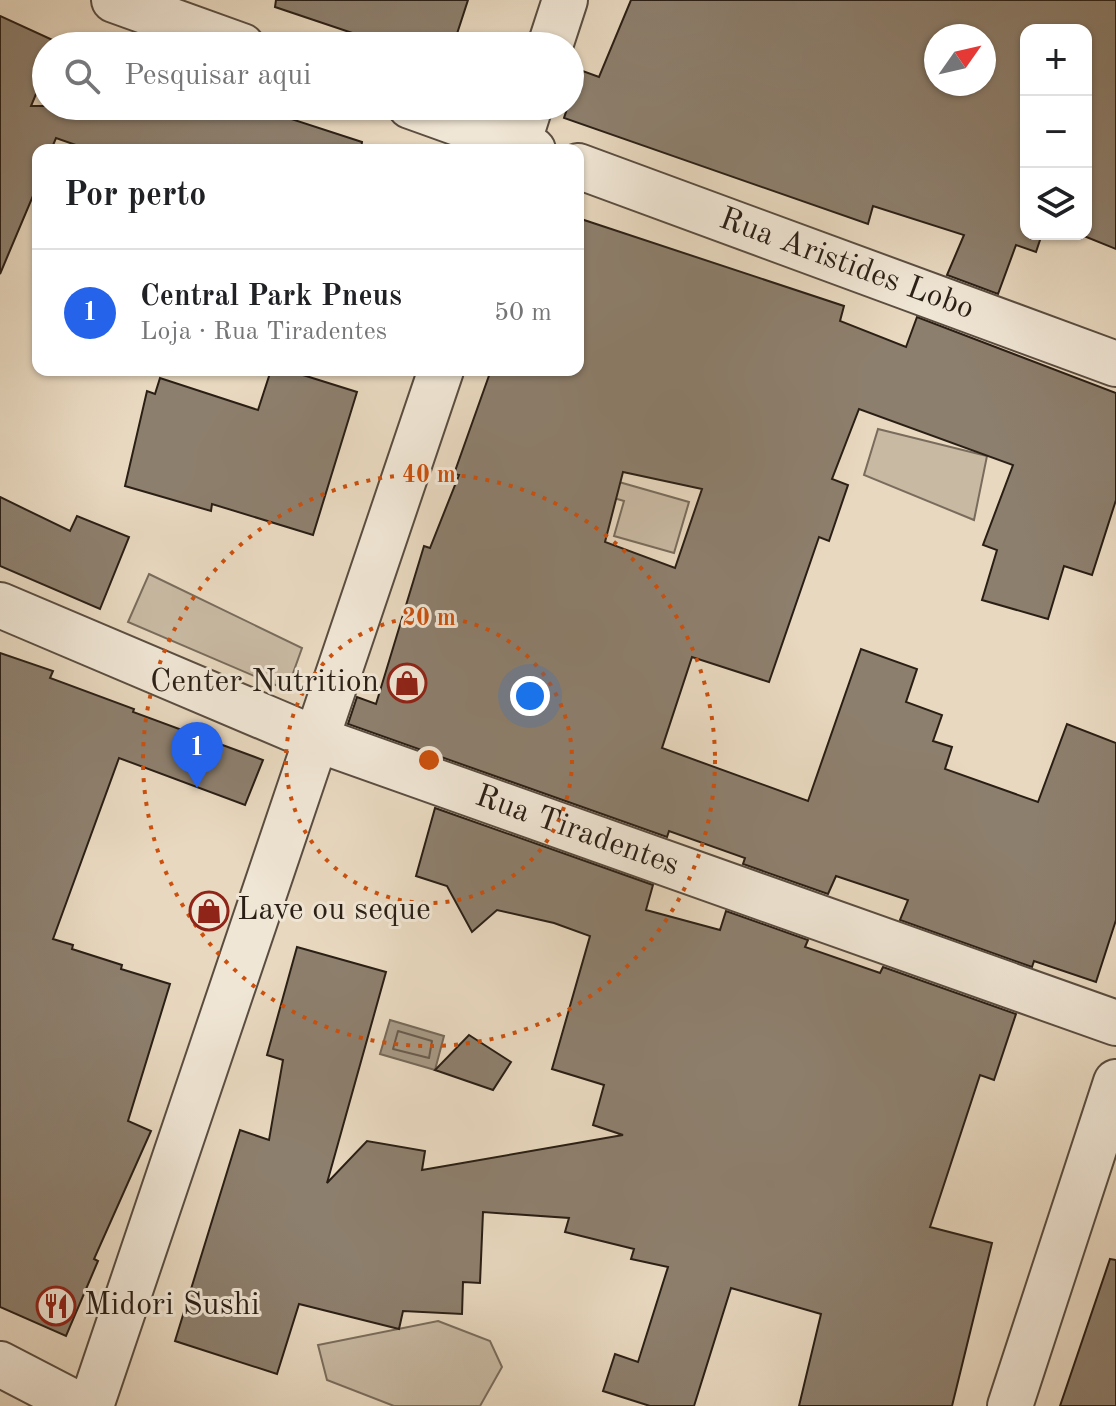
<!DOCTYPE html>
<html lang="pt">
<head>
<meta charset="utf-8">
<style>
	:root { --surface:#fff; --page:#f2f2f2; --text:#202124; --muted:#757577; --line:#e0e0e0; --accent:#2563eb }
	body { margin:0; font-family:"Old Standard TT",serif; background:var(--page); color:var(--text) }
	.controls { position:absolute; right:24px; top:24px; display:grid; overflow:hidden; border-radius:16px; box-shadow:0 2px 6px #0004 }
	.controls button { width:72px; height:72px; display:grid; place-items:center; padding:0; border:0; border-bottom:2px solid var(--line); background:var(--surface); color:var(--text); font:40px sans-serif }
	.compass { position:absolute; left:924px; top:24px; width:72px; height:72px; border-radius:50%; background:var(--surface); box-shadow:0 2px 6px #0004; rotate:56deg }
	.you { position:absolute; left:530px; top:696px; width:28px; height:28px; margin:-20px; border:6px solid #fff; border-radius:50%; background:#1a73e8; box-shadow:0 0 0 12px #1a73e833 }
	.badge { display:grid; place-items:center; width:52px; height:52px; border-radius:50%; background:var(--accent); color:#fff; font-size:26px; font-weight:700 }
	.pin { position:absolute; translate:-50% -66px; filter:drop-shadow(0 2px 4px #0008) }
	.pin::after { content:''; position:absolute; top:42px; width:28px; height:24px; background:inherit; clip-path:polygon(0 0,100% 0,50% 100%) }
	.list { margin:0; padding:0; list-style:none }
	h2 { display:flex; justify-content:space-between; align-items:center; height:104px; margin:0; padding:0 32px; font-size:34px }
	h2 small { font-size:26px; font-weight:400; color:var(--muted) }
	.list li { display:grid; grid-template-columns:52px 1fr auto; gap:24px; align-items:center; box-sizing:border-box; height:128px; padding:0 32px; border-top:2px solid var(--line) }
	.list b { display:block; font-size:30px; white-space:nowrap }
	.list p { margin:0; font-size:26px; white-space:nowrap; color:var(--muted) }
	.list em { font-size:26px; font-style:normal; color:var(--muted) }
	.icon { flex:none; width:44px; height:44px; fill:none; stroke:currentColor; stroke-width:2; stroke-linecap:round; stroke-linejoin:round }
	.map { position:relative; flex:none; width:1116px; height:1406px; overflow:hidden }
	.search { position:absolute; background:var(--surface); box-shadow:0 2px 6px #0004; left:32px; top:32px; width:552px; height:88px; display:flex; align-items:center; gap:20px; box-sizing:border-box; padding:0 28px; border-radius:44px; color:var(--muted); font-size:30px }
	.panel { position:absolute; background:var(--surface); box-shadow:0 2px 6px #0004; left:32px; top:144px; width:552px; height:232px; border-radius:16px }
	.map>svg:first-child { display:block }
	.green { fill:#c8b9a2; stroke:#796c5c; stroke-width:2 }
	.water { fill:#a79985; stroke:#756858; stroke-width:2 }
	.lines { fill:none; stroke-linecap:round; stroke-linejoin:round }
	.shore { stroke:#685c4d; stroke-width:2 }
	.building { fill:#8d7f6d; stroke:#2a1f15; stroke-width:2; fill-rule:evenodd }
	.minor-casing { stroke:#5a4d40; stroke-width:48 }
	.minor { stroke:#f0e6d5; stroke-width:44 }
	.ring { fill:none; stroke:#cc500d; stroke-width:4; stroke-dasharray:4 8 }
	.labels { text-anchor:middle; dominant-baseline:central; stroke-width:6; stroke-linejoin:round; paint-order:stroke }
	.street-label { font-size:32px; fill:#2a1f15; stroke:#f0e6d5 }
	.poi-label { font-size:32px; fill:#2a1f15; stroke:#f0e6d5; text-anchor:start }
	.centre { fill:#cc500d; stroke:#f0e6d5; stroke-width:4 }
	.ring-label { font-size:24px; text-anchor:middle; font-weight:bold; fill:#cc500d; stroke:#f0e6d5; stroke-width:6; stroke-linejoin:round; paint-order:stroke }
</style>
</head>
<body>
<div class="map">
<svg width="1116" height="1406" viewBox="0 0 1116 1406">
	<rect width="100%" height="100%" fill="#e8d8bf"/>
	<filter id="stains"><feTurbulence type="fractalNoise" baseFrequency=".0025" numOctaves="4"/><feColorMatrix values="0 0 0 0 .2 0 0 0 0 .09 0 0 0 0 .02 0 0 0 .5 -.17"/></filter>
	<radialGradient id="worn" r=".72"><stop offset=".6" stop-color="#630" stop-opacity="0"/><stop offset="1" stop-color="#630" stop-opacity=".3"/></radialGradient>
	<g class="green">
		<path d="M 878,429 L 987,456 L 974,520 L 864,475 Z"/>
		<path d="M 612,480 L 689,502 L 674,553 L 614,536 L 624,501 L 607,496 Z"/>
		<path d="M 149,574 L 302,648 L 287,690 L 128,622 Z"/>
		<path d="M 438,1321 L 490,1341 L 502,1367 L 480,1406 L 394,1406 L 327,1380 L 318,1345 Z"/>
	</g>
	<path class="water" d="M 390,1020 L 444,1036 L 435,1070 L 380,1054 Z"/>
	<g class="lines">
		<path class="shore" d="M 398,1031 L 432,1041 L 429,1058 L 393,1049 Z"/>
	</g>
	<g class="building">
		<path d="M 276,0 L 468,0 L 453,46 L 391,46 L 275,7 Z"/>
		<path d="M 631,0 L 1116,0 L 1116,249 L 1079,234 L 1086,234 L 1086,30 L 1026,30 L 1026,234 L 1042,234 L 1036,252 L 1016,245 L 998,294 L 947,275 L 964,235 L 873,206 L 868,224 L 564,118 L 580,70 L 599,77 ZM 936,36 L 984,36 L 984,84 L 936,84 Z"/>
		<path d="M 0,16 L 57,42 L 55,46 L 46,46 L 46,70 L 31,106 L 293,106 L 288,118 L 362,142 L 361,150 L 90,150 L 56,138 L 51,150 L 38,150 L 38,184 L 0,274 Z"/>
		<path d="M 578,218 L 844,306 L 840,321 L 906,347 L 917,317 L 1116,393 L 1116,500 L 1092,575 L 1064,566 L 1048,619 L 982,600 L 997,550 L 983,545 L 1013,465 L 859,409 L 832,479 L 848,485 L 829,541 L 819,537 L 769,682 L 692,657 L 662,748 L 808,801 L 861,649 L 917,669 L 906,702 L 942,715 L 933,741 L 952,747 L 945,769 L 1038,802 L 1067,724 L 1116,743 L 1116,920 L 1096,982 L 1034,961 L 1032,967 L 900,920 L 908,900 L 836,876 L 828,894 L 743,864 L 745,858 L 669,831 L 667,837 L 348,724 L 357,697 L 376,704 L 424,546 L 430,548 L 459,475 L 454,474 L 491,370 L 578,370 ZM 623,472 L 702,489 L 675,568 L 605,542 Z"/>
		<path d="M 271,370 L 287,370 L 357,392 L 313,535 L 212,504 L 211,511 L 125,486 L 147,391 L 155,394 L 160,378 L 258,410 Z"/>
		<path d="M 0,497 L 70,531 L 77,516 L 129,537 L 100,609 L 0,566 Z"/>
		<path d="M 0,653 L 53,671 L 50,678 L 134,709 L 133,712 L 263,760 L 245,805 L 119,758 L 53,939 L 73,945 L 72,949 L 122,965 L 121,969 L 170,984 L 128,1121 L 151,1131 L 94,1259 L 98,1261 L 66,1336 L 0,1307 Z"/>
		<path d="M 435,808 L 653,885 L 646,910 L 720,930 L 726,911 L 808,940 L 805,947 L 880,973 L 883,967 L 1016,1014 L 994,1080 L 980,1075 L 930,1227 L 992,1243 L 952,1406 L 799,1406 L 821,1314 L 731,1288 L 694,1406 L 650,1406 L 603,1391 L 615,1354 L 638,1362 L 668,1267 L 631,1259 L 634,1249 L 565,1232 L 569,1218 L 483,1212 L 480,1283 L 463,1282 L 462,1314 L 403,1311 L 399,1329 L 299,1304 L 277,1374 L 175,1341 L 240,1130 L 269,1140 L 283,1060 L 267,1055 L 297,947 L 386,972 L 327,1183 L 367,1141 L 425,1151 L 422,1170 L 623,1135 L 593,1125 L 604,1085 L 552,1069 L 590,936 L 554,923 L 497,910 L 472,932 L 447,886 L 416,876 Z"/>
		<path d="M 469,1035 L 511,1062 L 493,1090 L 435,1070 Z"/>
		<path d="M 1110,1259 L 1116,1260 L 1116,1406 L 1060,1406 Z"/>
	</g>
	<g class="lines">
		<defs>
			<g id="minor">
				<path d="M 114,0 L 242,46"/>
				<path d="M 550,46 L 565,0"/>
				<path d="M 410,106 L 533,150"/>
				<path d="M 516,150 L 530,106"/>
				<path id="s1" d="M 578,166 L 1116,364"/>
				<path id="s2" d="M 0,605 L 316,739 L 1116,1023"/>
				<path d="M 0,1364 L 81,1406"/>
				<path d="M 91,1406 L 441,370"/>
				<path d="M 1010,1406 L 1116,1082"/>
			</g>
		</defs>
		<use href="#minor" class="minor-casing"/>
		<use href="#minor" class="minor"/>
	</g>
	<g class="ring">
		<circle cx="429" cy="760" r="143"/>
		<circle cx="429" cy="760" r="286"/>
	</g>
	<defs>
		<symbol id="shop-ring" viewBox="-11 -11 22 22"><circle r="9.5" fill="#f0e6d5" stroke="#8f2418" stroke-width="1.5"/><path d="M-5-2.5h2.3a2.7 3.5 0 0 1 5.4 0H5L5.5 6h-11ZM-1.5-2.5h3a1.5 2.3 0 0 0-3 0Z" fill="#8f2418"/></symbol>
		<symbol id="restaurant-ring" viewBox="-11 -11 22 22"><circle r="9.5" fill="#f0e6d5" stroke="#8f2418" stroke-width="1.5"/><path d="M-5-6h1v4h1v-4h1v4h1v-4h1v5L-1.5 .5V6h-2V.5L-5-1ZM5-6V6H3V1.5H1.5Q1.5-4 5-6Z" fill="#8f2418"/></symbol>
	</defs>
	<g fill-rule="evenodd">
		<use href="#shop-ring" x="385" y="661" width="44" height="44"/>
		<use href="#shop-ring" x="187" y="889" width="44" height="44"/>
		<use href="#restaurant-ring" x="34" y="1284" width="44" height="44"/>
	</g>
	<g class="labels">
		<g class="street-label">
			<text stroke="none"><textPath href="#s1" startOffset="286">Rua Aristides Lobo</textPath></text>
			<text stroke="none"><textPath href="#s2" startOffset="620">Rua Tiradentes</textPath></text>
		</g>
		<g class="poi-label">
			<text x="379" y="683" text-anchor="end">Center Nutrition</text>
			<text x="237" y="911">Lave ou seque</text>
			<text x="84" y="1306">Midori Sushi</text>
		</g>
	</g>
	<circle cx="429" cy="760" r="12" class="centre"/>
	<g class="ring-label">
		<text x="429" y="482">40 m</text>
		<text x="429" y="625">20 m</text>
	</g>
	<rect width="100%" height="100%" filter="url(#stains)"/>
	<rect width="100%" height="100%" fill="url(#worn)"/>
</svg>
<div class="controls">
<button>+</button>
<button>−</button>
<button><svg class="icon" aria-label="layers" viewBox="0 0 24 24"><path d="M12 4l9 5-9 5-9-5zM3 14l9 5 9-5"/></svg></button>
</div>
<svg class="compass" viewBox="-18 -18 36 36"><path d="M0-13l5 13h-10z" fill="#e53935"/><path d="M0 13l5-13h-10z" fill="#757577"/></svg>
<div class="you"></div>
<div class="pin badge" style="left:197px;top:788px">1</div>
<div class="search"><svg class="icon" aria-label="search" viewBox="0 0 24 24"><circle cx="10" cy="10" r="6"/><path d="M15 15l6 6"/></svg>Pesquisar aqui</div>
<section class="panel">
<h2>Por perto<small></small></h2>
<ul class="list">
<li><span class="badge">1</span><div><b>Central Park Pneus</b><p>Loja · Rua Tiradentes</p></div><em>50 m</em></li>
</ul>
</section>
</div>
</body>
</html>
